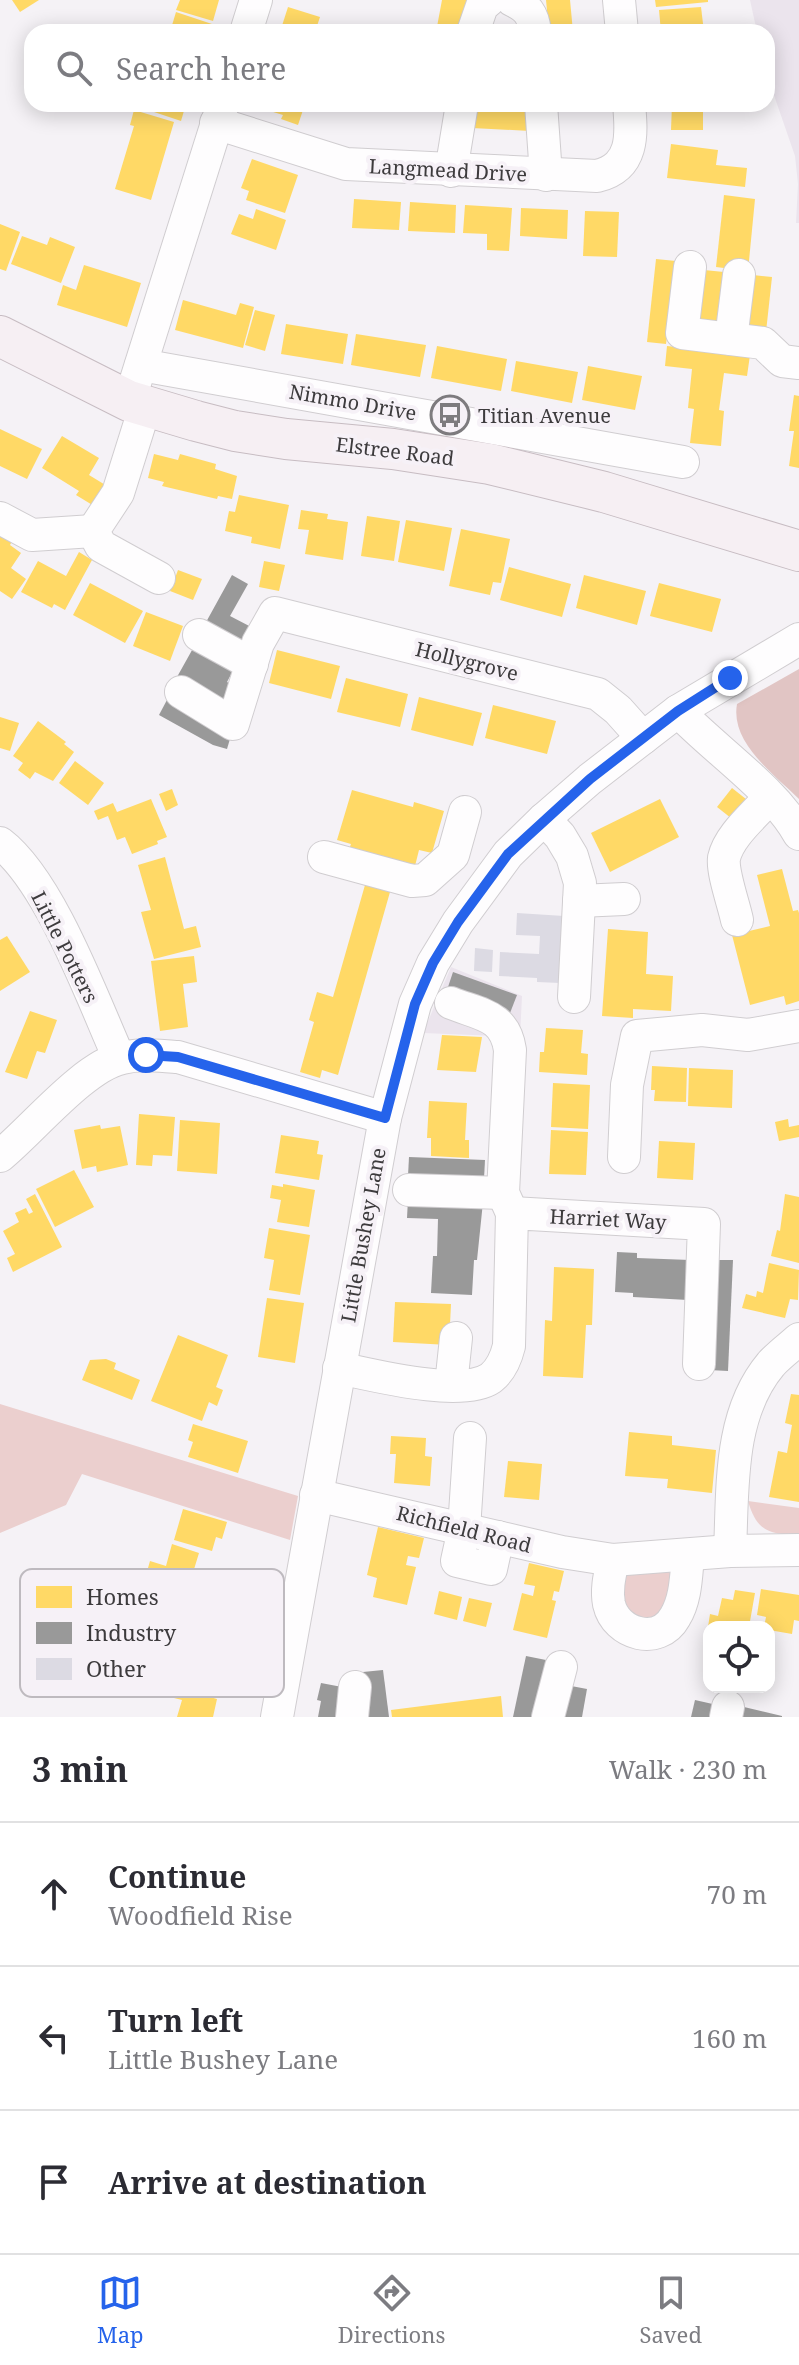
<!DOCTYPE html>
<html lang="en">
<head>
<meta charset="utf-8">
<style>
	:root { --surface:#fff; --page:#f2f2f3; --text:#2b2b33; --muted:#7c7c81; --line:#e1e1e2; --accent:#2563eb }
	body { margin:0; font-family:"Noto Serif",serif; background:var(--page); color:var(--text) }
	.controls { position:absolute; right:24px; bottom:24px; display:grid; overflow:hidden; border-radius:16px; box-shadow:0 4px 20px #0003 }
	.controls button { width:72px; height:72px; display:grid; place-items:center; padding:0; border:0; border-bottom:2px solid var(--line); background:var(--surface); color:var(--text); font:40px sans-serif }
	.stop { position:absolute; width:24px; height:24px; margin:-18px; border:6px solid #2563eb; border-radius:50%; background:#fff }
	.stop.end { background:#2563eb; border-color:#fff; box-shadow:0 2px 8px #0008 }
	.list { margin:0; padding:0; list-style:none }
	h2 { display:flex; justify-content:space-between; align-items:center; height:104px; margin:0; padding:0 32px; font-size:34px }
	h2 small { font-size:26px; font-weight:400; color:var(--muted) }
	.list li { display:grid; grid-template-columns:52px 1fr auto; gap:24px; align-items:center; box-sizing:border-box; height:144px; padding:0 32px; border-top:2px solid var(--line) }
	.list b { display:block; font-size:30px; white-space:nowrap }
	.list p { margin:0; font-size:26px; white-space:nowrap; color:var(--muted) }
	.list em { font-size:26px; font-style:normal; color:var(--muted) }
	.icon { flex:none; width:44px; height:44px; fill:none; stroke:currentColor; stroke-width:2; stroke-linecap:round; stroke-linejoin:round }
	.map { position:relative; flex:none; width:799px; height:1717px; overflow:hidden }
	.search { position:absolute; background:var(--surface); box-shadow:0 4px 20px #0003; left:24px; right:24px; top:24px; height:88px; display:flex; align-items:center; gap:20px; box-sizing:border-box; padding:0 28px; border-radius:24px; color:var(--muted); font-size:30px }
	.sheet { height:536px; background:var(--surface) }
	nav { display:flex; justify-content:space-around; align-items:center; box-sizing:border-box; height:112px; border-top:2px solid var(--line); background:var(--surface); font-size:22px; color:var(--muted) }
	nav a { display:grid; justify-items:center; gap:4px }
	nav .on { color:var(--accent) }
	.map>svg:first-child { display:block }
	.built { fill:#ebe4ed }
	.green { fill:#ebcfce }
	.forest { fill:#e1c5c4 }
	.homes { fill:#ffd966 }
	.industry { fill:#999 }
	.building { fill:#dcdae3 }
	.lines { fill:none; stroke-linecap:round; stroke-linejoin:round }
	.minor-casing { stroke:#d0cdd0; stroke-width:34 }
	.major-casing { stroke:#c7bcc2; stroke-width:42 }
	.minor { stroke:#fefdfe; stroke-width:32 }
	.major { stroke:#f6eff3; stroke-width:40 }
	.route { stroke:#2563eb; stroke-width:10 }
	.labels { text-anchor:middle; dominant-baseline:central; stroke-width:8; stroke-linejoin:round; paint-order:stroke }
	.street-label { font-size:20px; fill:#3d3b3d; stroke:#f6f1f7 }
	.poi-label { font-size:20px; fill:#3d3b3d; stroke:#f6f1f7; text-anchor:start }
	.key { fill:#f6f1f7; stroke:#bebabf; stroke-width:2 }
	.key-label { font-size:22px; fill:#3d3b3d }
</style>
</head>
<body>
<div class="map">
<svg width="799" height="1717" viewBox="0 0 799 1717">
	<rect width="100%" height="100%" fill="#f5f2f6"/>
	<g class="built">
		<path d="M 750,0 L 799,0 L 799,223 L 796,223 L 798,184 L 795,156 L 767,75 L 767,32 L 757,32 Z"/>
		<path d="M 451,967 L 522,996 L 520,1037 L 423,1033 Z"/>
	</g>
	<g class="green">
		<path d="M 0,1404 L 298,1496 L 290,1540 L 82,1474 L 66,1505 L 0,1533 Z"/>
		<path d="M 748,1501 L 799,1508 L 799,1535 C 769,1534 757,1532 748,1501 Z"/>
		<path d="M 664,1568 L 671,1574 L 663,1618 L 628,1619 L 619,1582 L 624,1574 Z"/>
	</g>
	<path class="forest" d="M 799,669 L 799,799 C 774,774 730,743 737,704 Z"/>
	<g class="homes">
		<path d="M 12,0 L 39,0 L 20,12 Z"/>
		<path d="M 180,0 L 219,0 L 213,21 L 176,10 Z"/>
		<path d="M 442,0 L 467,0 L 462,32 L 436,32 Z"/>
		<path d="M 546,0 L 570,0 L 573,32 L 549,32 Z"/>
		<path d="M 655,0 L 708,0 L 708,2 L 656,7 Z"/>
		<path d="M 288,7 L 320,17 L 315,32 L 280,32 Z"/>
		<path d="M 701,7 L 704,32 L 661,32 L 659,10 Z"/>
		<path d="M 176,12 L 212,24 L 210,32 L 170,32 Z"/>
		<path d="M 147,104 L 186,104 L 181,121 L 145,109 Z"/>
		<path d="M 258,104 L 305,104 L 298,125 L 281,119 L 283,115 L 257,107 Z"/>
		<path d="M 473,104 L 531,106 L 530,131 L 472,128 Z"/>
		<path d="M 672,104 L 703,104 L 703,130 L 671,130 Z"/>
		<path d="M 134,110 L 174,122 L 151,200 L 115,189 L 134,126 L 130,125 Z"/>
		<path d="M 671,144 L 718,150 L 716,165 L 747,168 L 745,187 L 667,178 Z"/>
		<path d="M 252,159 L 298,175 L 285,213 L 246,200 L 249,191 L 241,188 Z"/>
		<path d="M 724,195 L 755,199 L 748,271 L 716,267 Z"/>
		<path d="M 354,199 L 401,202 L 399,230 L 352,228 Z"/>
		<path d="M 410,202 L 456,205 L 455,233 L 408,231 Z"/>
		<path d="M 465,205 L 512,208 L 509,251 L 487,250 L 487,234 L 463,233 Z"/>
		<path d="M 521,208 L 568,210 L 567,239 L 520,236 Z"/>
		<path d="M 256,209 L 286,220 L 276,250 L 231,234 L 239,214 L 253,219 Z"/>
		<path d="M 585,211 L 619,212 L 617,257 L 583,256 Z"/>
		<path d="M 0,224 L 20,232 L 6,271 L 0,269 Z"/>
		<path d="M 22,236 L 47,245 L 50,237 L 75,247 L 61,283 L 11,264 Z"/>
		<path d="M 656,259 L 676,261 L 666,344 L 647,342 Z"/>
		<path d="M 84,265 L 141,283 L 127,327 L 57,305 L 63,285 L 76,290 Z"/>
		<path d="M 704,270 L 724,272 L 718,327 L 698,325 Z"/>
		<path d="M 753,275 L 772,277 L 766,332 L 747,330 Z"/>
		<path d="M 183,300 L 236,315 L 240,303 L 254,307 L 243,348 L 175,330 Z"/>
		<path d="M 255,310 L 275,315 L 265,351 L 245,345 Z"/>
		<path d="M 286,324 L 348,334 L 343,364 L 281,354 Z"/>
		<path d="M 356,334 L 426,345 L 420,377 L 351,365 Z"/>
		<path d="M 437,346 L 507,359 L 501,391 L 431,378 Z"/>
		<path d="M 667,346 L 750,355 L 747,376 L 724,373 L 719,410 L 724,411 L 721,446 L 690,443 L 694,409 L 688,408 L 692,369 L 665,366 Z"/>
		<path d="M 516,361 L 578,372 L 572,403 L 511,391 Z"/>
		<path d="M 588,366 L 642,376 L 635,410 L 582,400 Z"/>
		<path d="M 794,395 L 799,396 L 799,468 L 789,466 L 794,431 L 789,431 Z"/>
		<path d="M 0,429 L 42,449 L 27,479 L 0,466 Z"/>
		<path d="M 62,436 L 99,458 L 89,475 L 107,486 L 94,506 L 76,495 L 79,491 L 42,468 Z"/>
		<path d="M 154,454 L 178,460 L 180,454 L 216,464 L 215,469 L 237,476 L 232,499 L 218,496 L 217,499 L 162,486 L 164,482 L 148,478 Z"/>
		<path d="M 239,495 L 289,505 L 280,549 L 251,543 L 252,537 L 225,531 L 229,511 L 235,512 Z"/>
		<path d="M 301,510 L 328,514 L 327,519 L 348,522 L 343,560 L 305,554 L 309,530 L 298,529 Z"/>
		<path d="M 367,516 L 400,521 L 394,561 L 361,556 Z"/>
		<path d="M 406,520 L 452,528 L 444,571 L 398,562 Z"/>
		<path d="M 461,529 L 510,539 L 501,583 L 493,582 L 490,595 L 449,586 Z"/>
		<path d="M 0,530 L 13,539 L 10,545 L 21,553 L 11,568 L 26,579 L 12,599 L 0,591 Z"/>
		<path d="M 79,552 L 92,560 L 65,610 L 54,604 L 52,608 L 21,592 L 38,561 L 66,576 Z"/>
		<path d="M 264,561 L 285,565 L 279,591 L 259,587 Z"/>
		<path d="M 509,567 L 571,584 L 562,617 L 500,600 Z"/>
		<path d="M 178,570 L 202,579 L 193,600 L 170,591 Z"/>
		<path d="M 584,575 L 646,591 L 637,625 L 576,608 Z"/>
		<path d="M 90,583 L 143,611 L 125,643 L 73,615 Z"/>
		<path d="M 659,583 L 721,599 L 712,632 L 650,616 Z"/>
		<path d="M 146,612 L 183,626 L 170,661 L 133,646 Z"/>
		<path d="M 277,650 L 340,666 L 331,699 L 269,683 Z"/>
		<path d="M 346,678 L 408,694 L 400,727 L 337,712 Z"/>
		<path d="M 419,697 L 482,713 L 473,746 L 411,730 Z"/>
		<path d="M 493,705 L 556,721 L 547,754 L 485,738 Z"/>
		<path d="M 0,717 L 19,723 L 10,751 L 0,748 Z"/>
		<path d="M 38,721 L 66,742 L 64,744 L 74,752 L 53,781 L 35,772 L 30,779 L 18,770 L 23,763 L 13,756 Z"/>
		<path d="M 75,761 L 104,783 L 88,805 L 59,783 Z"/>
		<path d="M 732,788 L 751,803 L 736,822 L 717,807 Z"/>
		<path d="M 172,789 L 178,805 L 166,811 L 159,794 Z"/>
		<path d="M 352,790 L 413,807 L 414,802 L 444,811 L 432,853 L 419,850 L 414,870 L 348,852 L 351,844 L 337,840 Z"/>
		<path d="M 151,799 L 167,837 L 157,841 L 158,844 L 132,854 L 125,837 L 117,840 L 108,816 L 98,820 L 94,811 L 113,803 L 117,812 Z"/>
		<path d="M 660,799 L 679,837 L 610,872 L 591,833 Z"/>
		<path d="M 165,857 L 184,929 L 196,926 L 201,947 L 154,959 L 141,912 L 151,910 L 138,865 Z"/>
		<path d="M 782,869 L 793,911 L 798,910 L 799,913 L 799,1001 L 786,1005 L 784,996 L 750,1005 L 732,935 L 770,926 L 757,875 Z"/>
		<path d="M 365,885 L 390,892 L 338,1075 L 322,1070 L 320,1078 L 300,1072 L 314,1022 L 309,1020 L 317,992 L 333,997 Z"/>
		<path d="M 608,929 L 648,932 L 646,974 L 673,976 L 671,1011 L 633,1009 L 633,1018 L 602,1016 Z"/>
		<path d="M 7,936 L 30,972 L 0,991 L 0,940 Z"/>
		<path d="M 194,956 L 197,982 L 183,984 L 188,1027 L 160,1031 L 151,961 Z"/>
		<path d="M 30,1011 L 57,1020 L 45,1053 L 37,1051 L 27,1079 L 5,1072 Z"/>
		<path d="M 546,1028 L 583,1030 L 581,1053 L 588,1054 L 587,1075 L 539,1072 L 540,1052 L 544,1052 Z"/>
		<path d="M 442,1035 L 482,1037 L 476,1072 L 437,1070 Z"/>
		<path d="M 652,1066 L 687,1068 L 686,1102 L 654,1101 L 655,1090 L 651,1090 Z"/>
		<path d="M 689,1068 L 733,1070 L 732,1108 L 688,1106 Z"/>
		<path d="M 553,1083 L 590,1085 L 588,1129 L 551,1127 Z"/>
		<path d="M 429,1101 L 467,1103 L 465,1140 L 469,1140 L 469,1158 L 431,1156 L 431,1138 L 427,1138 Z"/>
		<path d="M 139,1114 L 175,1117 L 172,1156 L 153,1155 L 152,1166 L 136,1165 Z"/>
		<path d="M 788,1119 L 789,1127 L 799,1125 L 799,1137 L 779,1141 L 775,1122 Z"/>
		<path d="M 180,1120 L 220,1123 L 217,1174 L 177,1171 Z"/>
		<path d="M 100,1125 L 101,1129 L 120,1126 L 128,1165 L 97,1172 L 96,1166 L 82,1169 L 74,1130 Z"/>
		<path d="M 551,1130 L 588,1132 L 586,1175 L 549,1174 Z"/>
		<path d="M 281,1135 L 319,1141 L 317,1154 L 323,1155 L 319,1180 L 275,1173 Z"/>
		<path d="M 659,1141 L 695,1143 L 693,1180 L 657,1178 Z"/>
		<path d="M 74,1170 L 94,1207 L 55,1227 L 36,1189 Z"/>
		<path d="M 283,1184 L 315,1190 L 309,1227 L 277,1222 L 281,1200 L 270,1198 L 272,1185 L 283,1187 Z"/>
		<path d="M 35,1194 L 62,1247 L 13,1272 L 7,1258 L 15,1254 L 3,1231 L 19,1222 L 15,1213 L 26,1208 L 29,1214 L 33,1212 L 26,1199 Z"/>
		<path d="M 785,1194 L 799,1197 L 799,1263 L 771,1256 L 777,1230 L 780,1231 Z"/>
		<path d="M 269,1228 L 310,1235 L 300,1295 L 269,1290 L 274,1260 L 264,1258 Z"/>
		<path d="M 769,1263 L 799,1270 L 798,1300 L 790,1299 L 785,1318 L 742,1308 L 746,1294 L 756,1297 L 757,1291 L 763,1293 Z"/>
		<path d="M 554,1267 L 594,1269 L 592,1325 L 586,1325 L 583,1378 L 543,1376 L 545,1320 L 552,1321 Z"/>
		<path d="M 267,1298 L 304,1303 L 295,1363 L 258,1357 Z"/>
		<path d="M 395,1302 L 451,1304 L 449,1345 L 393,1342 Z"/>
		<path d="M 178,1335 L 228,1355 L 216,1387 L 223,1390 L 217,1406 L 209,1402 L 202,1421 L 151,1401 Z"/>
		<path d="M 106,1359 L 116,1363 L 114,1369 L 140,1380 L 132,1400 L 82,1380 L 90,1360 Z"/>
		<path d="M 791,1394 L 799,1395 L 799,1502 L 769,1497 L 778,1451 L 787,1453 L 792,1425 L 785,1423 Z"/>
		<path d="M 193,1424 L 248,1441 L 238,1473 L 188,1457 L 193,1442 L 188,1440 Z"/>
		<path d="M 629,1432 L 672,1436 L 672,1445 L 716,1450 L 712,1493 L 667,1488 L 668,1479 L 625,1476 Z"/>
		<path d="M 391,1436 L 426,1438 L 425,1456 L 432,1457 L 430,1486 L 394,1483 L 396,1454 L 390,1454 Z"/>
		<path d="M 508,1461 L 542,1464 L 539,1500 L 504,1497 Z"/>
		<path d="M 183,1509 L 227,1522 L 222,1539 L 216,1537 L 212,1551 L 174,1540 Z"/>
		<path d="M 378,1527 L 424,1538 L 419,1558 L 408,1556 L 406,1565 L 416,1567 L 407,1605 L 373,1597 L 377,1578 L 367,1575 Z"/>
		<path d="M 172,1544 L 199,1553 L 187,1592 L 160,1584 L 161,1580 L 146,1575 L 150,1561 L 166,1566 Z"/>
		<path d="M 529,1563 L 564,1571 L 559,1592 L 554,1591 L 552,1600 L 556,1601 L 547,1638 L 513,1630 L 522,1593 L 533,1596 L 535,1586 L 524,1584 Z"/>
		<path d="M 761,1589 L 799,1595 L 799,1621 L 794,1620 L 792,1634 L 769,1630 L 769,1627 L 764,1627 L 766,1617 L 757,1615 Z"/>
		<path d="M 735,1590 L 755,1593 L 749,1627 L 708,1627 L 710,1614 L 718,1616 L 722,1598 L 733,1600 Z"/>
		<path d="M 439,1591 L 462,1597 L 457,1620 L 434,1614 Z"/>
		<path d="M 469,1598 L 492,1603 L 486,1627 L 463,1621 Z"/>
		<path d="M 177,1687 L 217,1699 L 213,1717 L 177,1717 L 182,1700 L 174,1698 Z"/>
		<path d="M 501,1696 L 503,1717 L 392,1717 L 391,1710 Z"/>
	</g>
	<g class="industry">
		<path d="M 232,575 L 248,584 L 230,616 L 255,629 L 245,647 L 205,624 Z"/>
		<path d="M 196,643 L 236,665 L 227,682 L 235,687 L 225,704 L 177,677 Z"/>
		<path d="M 168,698 L 232,732 L 227,749 L 213,745 L 159,715 Z"/>
		<path d="M 453,972 L 517,995 L 510,1013 L 447,990 Z"/>
		<path d="M 409,1157 L 485,1160 L 484,1179 L 408,1176 Z"/>
		<path d="M 408,1199 L 483,1202 L 477,1260 L 474,1260 L 472,1295 L 431,1293 L 433,1256 L 437,1256 L 438,1219 L 407,1218 Z"/>
		<path d="M 617,1252 L 637,1253 L 637,1258 L 690,1260 L 688,1300 L 633,1297 L 633,1293 L 615,1292 Z"/>
		<path d="M 714,1260 L 733,1260 L 728,1371 L 709,1370 Z"/>
		<path d="M 526,1656 L 546,1660 L 534,1717 L 513,1717 Z"/>
		<path d="M 383,1670 L 389,1717 L 369,1717 L 363,1672 Z"/>
		<path d="M 321,1683 L 342,1687 L 340,1717 L 318,1717 L 321,1701 L 317,1700 Z"/>
		<path d="M 566,1685 L 587,1689 L 582,1717 L 559,1717 Z"/>
		<path d="M 695,1700 L 717,1705 L 714,1717 L 691,1717 Z"/>
		<path d="M 744,1707 L 782,1716 L 782,1717 L 741,1717 Z"/>
	</g>
	<g class="building">
		<path d="M 517,913 L 564,916 L 560,983 L 537,982 L 537,978 L 499,976 L 500,952 L 539,954 L 540,936 L 516,935 Z"/>
		<path d="M 475,948 L 493,950 L 492,972 L 474,971 Z"/>
	</g>
	<g class="lines">
		<defs>
			<g id="minor">
				<path d="M 512,0 C 528,8 533,14 535,32"/>
				<path d="M 619,0 L 622,32"/>
				<path d="M 246,32 L 256,0"/>
				<path d="M 473,32 L 482,6 L 489,0"/>
				<path d="M 541,104 L 546,175"/>
				<path d="M 216,123 L 346,164 L 597,176 C 634,167 632,135 629,104"/>
				<path d="M 451,171 L 462,104"/>
				<path d="M 690,267 L 682,333 L 763,343 L 782,361 L 799,363"/>
				<path d="M 731,339 L 739,275"/>
				<path d="M 141,365 L 683,462"/>
				<path d="M 135,383 L 223,104"/>
				<path d="M 145,407 L 118,493 L 93,531 L 101,546 L 159,578"/>
				<path d="M 0,518 L 32,535 L 93,531"/>
				<path d="M 199,635 L 252,664"/>
				<path d="M 181,692 L 233,724 L 258,643 L 275,613 L 598,694 L 618,710 L 643,738"/>
				<path d="M 678,711 C 715,750 774,789 799,834"/>
				<path d="M 544,819 L 560,836 L 572,856 L 580,883 L 574,997"/>
				<path d="M 0,843 C 50,881 93,1000 119,1058"/>
				<path d="M 324,857 L 412,881 L 425,880 L 453,855 L 465,812"/>
				<path d="M 579,901 L 624,899"/>
				<path d="M 737,920 C 734,905 722,872 724,858 C 729,835 756,814 770,797"/>
				<path d="M 451,1003 C 481,1015 505,1015 510,1050 L 503,1193 L 512,1213"/>
				<path d="M 0,1156 C 32,1130 84,1066 122,1058 C 141,1053 159,1056 178,1057 L 385,1118"/>
				<path d="M 624,1157 L 627,1085 L 637,1036 L 702,1030 L 748,1035 L 799,1026"/>
				<path d="M 409,1190 L 503,1193"/>
				<path d="M 339,1368 C 373,1375 462,1398 491,1378 C 501,1370 506,1358 509,1346 L 512,1213 L 704,1224 L 699,1364"/>
				<path d="M 451,1385 L 456,1338"/>
				<path d="M 470,1438 L 464,1529 L 457,1561 L 491,1569 L 498,1537"/>
				<path d="M 316,1495 L 562,1552 L 613,1560 L 730,1551 L 799,1550"/>
				<path d="M 730,1551 C 733,1489 728,1415 771,1364 C 779,1355 790,1347 799,1339"/>
				<path d="M 613,1560 C 610,1574 606,1589 609,1604 C 616,1635 659,1646 675,1617 C 686,1599 686,1576 688,1556"/>
				<path d="M 277,1717 L 385,1118 L 415,1004 L 433,963 L 458,922 L 508,854 L 544,819 L 590,779 L 678,711 L 799,639"/>
				<path d="M 352,1717 L 355,1687"/>
				<path d="M 548,1717 L 561,1667"/>
				<path d="M 726,1717 L 728,1707"/>
			</g>
			<path id="major" d="M 0,336 L 129,401 L 196,421 L 235,431 L 286,439 L 393,449 L 490,464 L 604,492 L 799,551"/>
		</defs>
		<use href="#minor" class="minor-casing"/>
		<use href="#major" class="major-casing"/>
		<use href="#minor" class="minor"/>
		<use href="#major" class="major"/>
	</g>
	<g class="lines">
		<path class="route" d="M 146,1055 L 178,1057 L 385,1118 L 415,1004 L 433,963 L 458,922 L 508,854 L 590,779 L 678,711 L 730,678"/>
	</g>
	<defs>
		<symbol id="bus-ring" viewBox="-11 -11 22 22"><circle r="9.5" fill="#f6f1f7" stroke="#7d7b7e" stroke-width="1.5"/><path d="M-5-6H5V4H4V6H2V4H-2V6H-4V4H-5ZM-3.5-4V0h7V-4ZM-3.5 1.2v1.5H-2V1.2ZM2 1.2v1.5H3.5V1.2Z" fill="#7d7b7e"/></symbol>
	</defs>
	<g fill-rule="evenodd">
		<use href="#bus-ring" x="428" y="393" width="44" height="44"/>
	</g>
	<g class="labels">
		<g class="street-label">
			<text transform="translate(448 170) rotate(3)">Langmead Drive</text>
			<text transform="translate(353 402) rotate(10)">Nimmo Drive</text>
			<text transform="translate(395 451) rotate(7)">Elstree Road</text>
			<text transform="translate(467 661) rotate(14)">Hollygrove</text>
			<text transform="translate(65 947) rotate(63)">Little Potters</text>
			<text transform="translate(608 1219) rotate(3)">Harriet Way</text>
			<text transform="translate(363 1235) rotate(-80)">Little Bushey Lane</text>
			<text transform="translate(464 1529) rotate(14)">Richfield Road</text>
		</g>
		<g class="poi-label">
			<text x="478" y="415">Titian Avenue</text>
		</g>
	</g>
	<rect x="20" y="1569" width="264" height="128" rx="12" class="key"/>
	<rect x="36" y="1586" width="36" height="22" fill="#ffd966"/>
	<rect x="36" y="1622" width="36" height="22" fill="#999"/>
	<rect x="36" y="1658" width="36" height="22" fill="#dcdae3"/>
	<g class="key-label">
		<text x="86" y="1605">Homes</text>
		<text x="86" y="1641">Industry</text>
		<text x="86" y="1677">Other</text>
	</g>
</svg>
<div class="controls">
<button><svg class="icon" aria-label="locate" viewBox="0 0 24 24"><circle cx="12" cy="12" r="6"/><path d="M12 2v4M12 18v4M2 12h4M18 12h4"/></svg></button>
</div>
<div class="stop" style="left:146px;top:1055px"></div>
<div class="stop end" style="left:730px;top:678px"></div>
<div class="search"><svg class="icon" aria-label="search" viewBox="0 0 24 24"><circle cx="10" cy="10" r="6"/><path d="M15 15l6 6"/></svg>Search here</div>
</div>
<section class="sheet">
<h2>3 min<small>Walk · 230 m</small></h2>
<ul class="list">
<li><svg class="icon" aria-label="ahead" viewBox="0 0 24 24"><path d="M12 20V5M6 11l6-6 6 6"/></svg><div><b>Continue</b><p>Woodfield Rise</p></div><em>70 m</em></li>
<li><svg class="icon" aria-label="left" viewBox="0 0 24 24"><path d="M17 20v-9H6M10 6l-5 5 5 5"/></svg><div><b>Turn left</b><p>Little Bushey Lane</p></div><em>160 m</em></li>
<li><svg class="icon" aria-label="arrive" viewBox="0 0 24 24"><path d="M6 21V4h12l-3 4 3 4H6"/></svg><div><b>Arrive at destination</b></div></li>
</ul>
</section>
<nav>
<a class="on"><svg class="icon" aria-label="map" viewBox="0 0 24 24"><path d="M3 6l6-2 6 2 6-2v14l-6 2-6-2-6 2zM9 4v14M15 6v14"/></svg>Map</a>
<a><svg class="icon" aria-label="directions" viewBox="0 0 24 24"><path d="M12 3l9 9-9 9-9-9zM9 14v-3h6M13 9l2 2-2 2"/></svg>Directions</a>
<a><svg class="icon" aria-label="saved" viewBox="0 0 24 24"><path d="M7 4h10v16l-5-4-5 4z"/></svg>Saved</a>
</nav>
</body>
</html>
